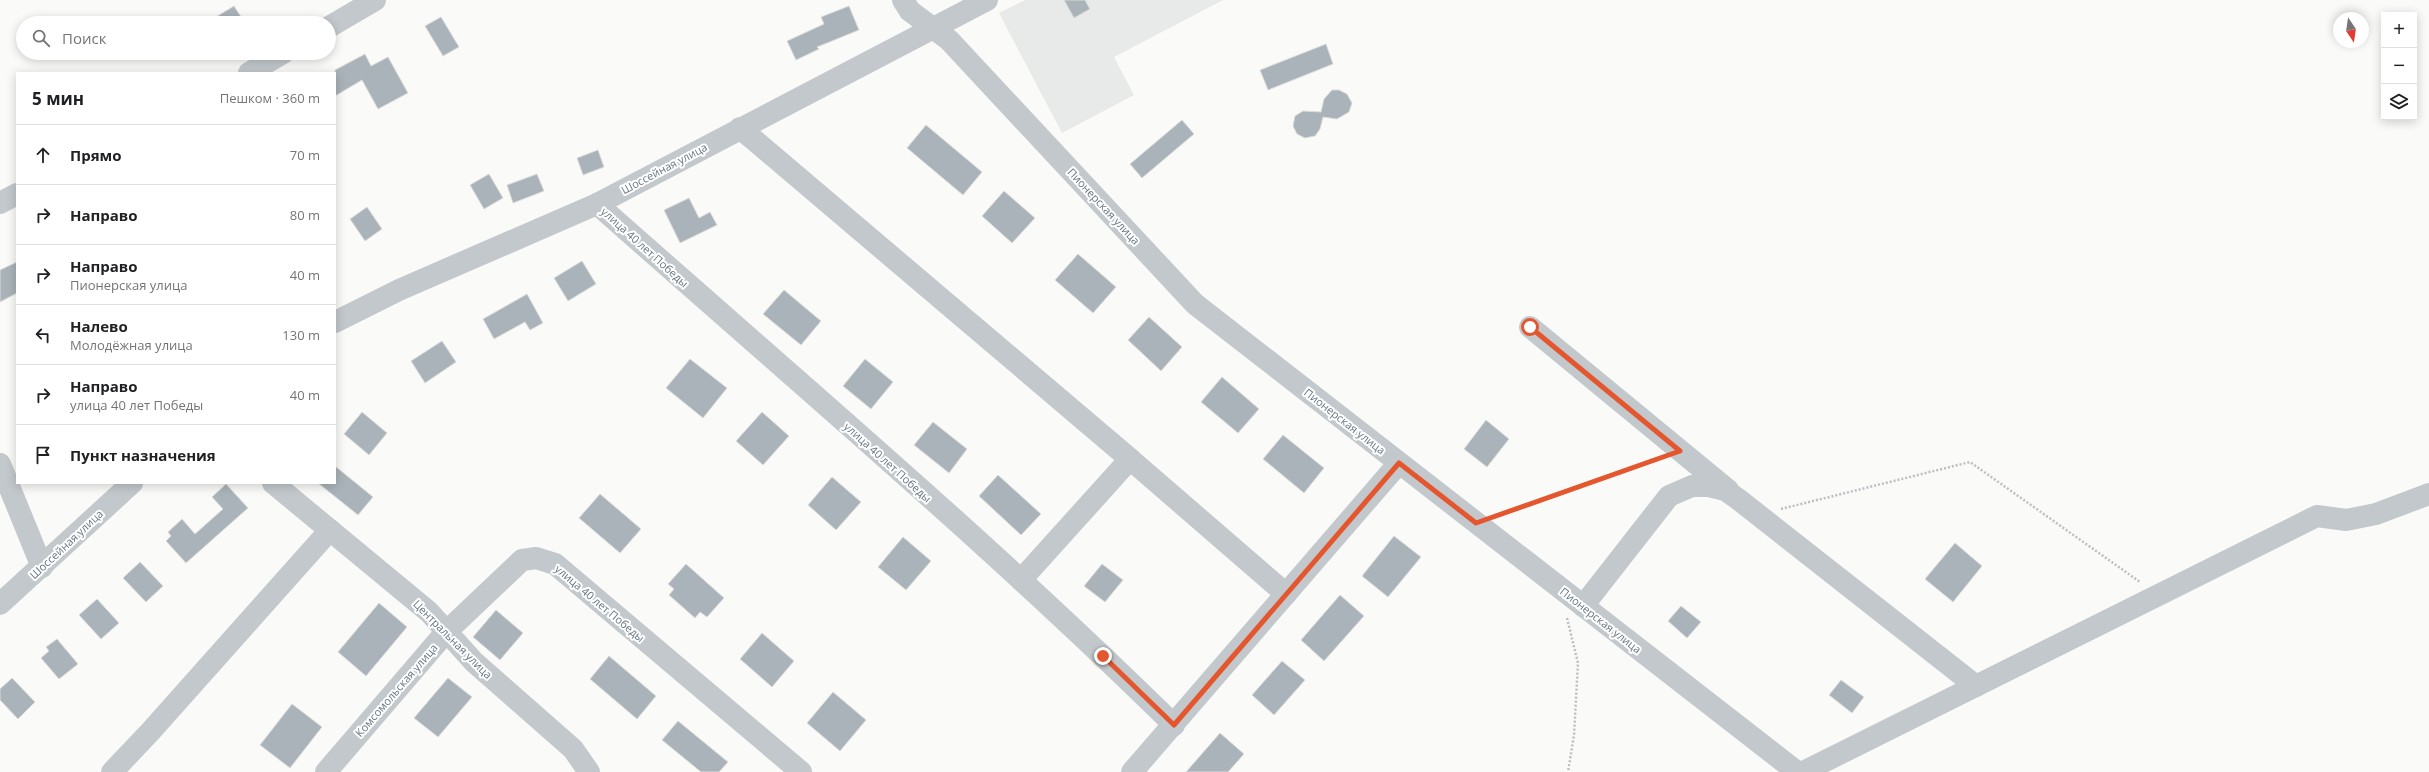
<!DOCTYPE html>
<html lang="ru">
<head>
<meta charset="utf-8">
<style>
	:root { --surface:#fff; --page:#f2f2f2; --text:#202124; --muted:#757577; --line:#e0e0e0 }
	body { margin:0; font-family:"Open Sans",sans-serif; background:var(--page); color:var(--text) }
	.controls { position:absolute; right:12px; top:12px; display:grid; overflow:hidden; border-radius:0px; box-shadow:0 2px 10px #0003 }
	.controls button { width:36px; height:36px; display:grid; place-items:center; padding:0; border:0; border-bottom:1px solid var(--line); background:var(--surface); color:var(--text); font:20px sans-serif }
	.compass { position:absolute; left:2333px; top:12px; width:36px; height:36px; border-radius:50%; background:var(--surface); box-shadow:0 2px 10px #0003; rotate:167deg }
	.stop { position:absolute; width:12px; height:12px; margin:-9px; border:3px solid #e4572e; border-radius:50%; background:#fff }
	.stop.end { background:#e4572e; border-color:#fff; box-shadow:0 1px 4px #0008 }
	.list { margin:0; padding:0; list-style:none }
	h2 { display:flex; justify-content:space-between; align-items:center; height:52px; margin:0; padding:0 16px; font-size:17px }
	h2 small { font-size:13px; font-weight:400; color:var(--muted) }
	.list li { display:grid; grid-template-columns:26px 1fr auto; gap:12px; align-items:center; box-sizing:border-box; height:60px; padding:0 16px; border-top:1px solid var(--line) }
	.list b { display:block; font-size:15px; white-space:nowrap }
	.list p { margin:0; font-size:13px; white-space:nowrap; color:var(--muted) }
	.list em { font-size:13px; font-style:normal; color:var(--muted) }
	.icon { flex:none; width:22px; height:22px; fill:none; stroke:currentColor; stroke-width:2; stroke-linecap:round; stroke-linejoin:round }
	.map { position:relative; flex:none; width:2429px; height:772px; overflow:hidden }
	.search { position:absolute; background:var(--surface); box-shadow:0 2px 10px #0003; left:16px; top:16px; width:320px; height:44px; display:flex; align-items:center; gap:10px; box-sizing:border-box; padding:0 14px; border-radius:22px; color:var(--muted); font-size:15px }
	.panel { position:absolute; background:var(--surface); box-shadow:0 2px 10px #0003; left:16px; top:72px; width:320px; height:412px; border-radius:0px }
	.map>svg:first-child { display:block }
	.built { fill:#e8e9e9 }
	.building { fill:#aab3b9; stroke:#dcdcda }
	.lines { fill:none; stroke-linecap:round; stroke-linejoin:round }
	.path { stroke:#bbbfc2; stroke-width:2.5; stroke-dasharray:2 2; stroke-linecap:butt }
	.minor { stroke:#c3c8cc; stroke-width:22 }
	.route { stroke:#e4572e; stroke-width:5 }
	.labels { text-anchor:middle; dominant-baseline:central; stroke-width:4; stroke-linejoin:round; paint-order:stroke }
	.street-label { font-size:11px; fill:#657683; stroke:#fff }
</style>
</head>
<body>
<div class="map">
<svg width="2429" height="772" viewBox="0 0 2429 772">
	<rect width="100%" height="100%" fill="#fafaf8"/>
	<path class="built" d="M 1025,0 L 1223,0 L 1114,57 L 1134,95 L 1062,133 L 999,13 Z"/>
	<g class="building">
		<path d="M 1064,0 L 1085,0 L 1090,9 L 1074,18 Z"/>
		<path d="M 234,6 L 245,23 L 206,23 Z"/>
		<path d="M 849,6 L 859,30 L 817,47 L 819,49 L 796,60 L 787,41 L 824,24 L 821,17 Z"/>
		<path d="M 441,17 L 459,47 L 443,56 L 425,26 Z"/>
		<path d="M 1326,44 L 1333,64 L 1268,90 L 1260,70 Z"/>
		<path d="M 365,54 L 371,66 L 388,57 L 408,93 L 378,109 L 362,80 L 335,96 L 335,70 Z"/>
		<path d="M 1332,90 L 1339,90 L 1347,94 L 1352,103 L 1349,112 L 1337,119 L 1323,117 L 1320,129 L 1315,136 L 1305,138 L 1297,134 L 1293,126 L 1295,116 L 1303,111 L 1321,112 L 1324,99 Z"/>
		<path d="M 1182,120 L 1194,134 L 1142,178 L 1130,164 Z"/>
		<path d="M 926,125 L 982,172 L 963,195 L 907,148 Z"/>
		<path d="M 598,150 L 604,167 L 583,175 L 577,158 Z"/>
		<path d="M 489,174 L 503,198 L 484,209 L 470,185 Z"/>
		<path d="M 537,174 L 544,191 L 513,203 L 507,185 Z"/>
		<path d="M 1004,191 L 1035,218 L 1012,243 L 982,216 Z"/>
		<path d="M 689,198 L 699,218 L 710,212 L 717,225 L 680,243 L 664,210 Z"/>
		<path d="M 367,207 L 382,229 L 365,241 L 350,219 Z"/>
		<path d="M 1078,254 L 1116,287 L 1093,313 L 1055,280 Z"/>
		<path d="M 582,261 L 596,284 L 568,301 L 554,278 Z"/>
		<path d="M 17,262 L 17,293 L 0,302 L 0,270 Z"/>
		<path d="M 784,290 L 821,321 L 801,345 L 763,314 Z"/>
		<path d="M 527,294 L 543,323 L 530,330 L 525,322 L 494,339 L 483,319 Z"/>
		<path d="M 1149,317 L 1182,347 L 1161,371 L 1128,340 Z"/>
		<path d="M 442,341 L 456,362 L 425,383 L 411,361 Z"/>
		<path d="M 690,359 L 727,388 L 703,418 L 666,388 Z"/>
		<path d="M 865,359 L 893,382 L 871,409 L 843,386 Z"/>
		<path d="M 1222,377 L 1259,409 L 1238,433 L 1201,402 Z"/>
		<path d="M 362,412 L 387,433 L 369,455 L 344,434 Z"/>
		<path d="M 762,412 L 789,436 L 763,465 L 736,441 Z"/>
		<path d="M 1486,420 L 1509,439 L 1487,467 L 1464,449 Z"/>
		<path d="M 933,422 L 967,449 L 949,473 L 914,445 Z"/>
		<path d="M 1283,435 L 1324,468 L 1304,493 L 1263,459 Z"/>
		<path d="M 335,466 L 373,497 L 358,515 L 318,483 L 335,483 Z"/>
		<path d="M 998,475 L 1041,514 L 1021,535 L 979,496 Z"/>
		<path d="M 832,477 L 861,502 L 836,530 L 808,505 Z"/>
		<path d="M 226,484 L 248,508 L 186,563 L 166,541 L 171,536 L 168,532 L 182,519 L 195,534 L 223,509 L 212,497 Z"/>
		<path d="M 600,494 L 641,529 L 620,553 L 579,518 Z"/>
		<path d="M 1394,536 L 1421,557 L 1388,597 L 1362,576 Z"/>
		<path d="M 903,537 L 931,561 L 906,590 L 878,567 Z"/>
		<path d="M 1955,543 L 1982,566 L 1953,602 L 1925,579 Z"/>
		<path d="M 140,562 L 163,586 L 146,602 L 123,578 Z"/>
		<path d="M 686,564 L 724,598 L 707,617 L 700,612 L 695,618 L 669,595 L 674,589 L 668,584 Z"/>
		<path d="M 1102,564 L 1123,580 L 1105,602 L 1084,586 Z"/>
		<path d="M 1340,595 L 1364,616 L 1324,661 L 1301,640 Z"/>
		<path d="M 97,599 L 119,623 L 101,639 L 79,615 Z"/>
		<path d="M 379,603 L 407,627 L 366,676 L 338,652 Z"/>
		<path d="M 1681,606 L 1701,622 L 1687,638 L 1668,621 Z"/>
		<path d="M 496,610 L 523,633 L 500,660 L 473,637 Z"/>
		<path d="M 762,633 L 794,661 L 772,687 L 740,659 Z"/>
		<path d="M 57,639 L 78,664 L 59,679 L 41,658 L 49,651 L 46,647 Z"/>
		<path d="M 609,656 L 656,696 L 637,719 L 590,679 Z"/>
		<path d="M 1282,661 L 1305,680 L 1274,715 L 1252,695 Z"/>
		<path d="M 12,678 L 35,702 L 18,719 L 0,700 L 0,689 Z"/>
		<path d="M 448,678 L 472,697 L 438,737 L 414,718 Z"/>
		<path d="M 1841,680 L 1864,697 L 1852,713 L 1829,695 Z"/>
		<path d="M 833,692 L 866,720 L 840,751 L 807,723 Z"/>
		<path d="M 292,704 L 322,727 L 290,768 L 260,745 Z"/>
		<path d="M 678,721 L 728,762 L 719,772 L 701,772 L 662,740 Z"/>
		<path d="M 1220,733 L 1244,754 L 1228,772 L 1186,772 Z"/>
	</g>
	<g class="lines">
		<g class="path">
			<path d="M 1781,509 L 1970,462 L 2140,582"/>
			<path d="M 1497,515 L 1658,458"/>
			<path d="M 1567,618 L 1578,663 L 1574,735 L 1568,772"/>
		</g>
		<g class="minor">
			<path d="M 903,0 L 910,11 L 949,40 L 1195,304 L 1797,772"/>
			<path d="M 329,27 L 375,0"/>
			<path d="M 249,73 L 283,53"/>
			<path d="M 740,128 L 1130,459 L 1021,580"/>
			<path d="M 0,203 L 17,194"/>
			<path d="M 597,204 C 791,376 989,543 1174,725"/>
			<path d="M 335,322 L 399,290 L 597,204 L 987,0"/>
			<path d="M 1530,327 L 1728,490"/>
			<path d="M 1130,459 L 1286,594"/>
			<path d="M 0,464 L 42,567"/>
			<path d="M 273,483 L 429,612 L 474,662 L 573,749 L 589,772"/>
			<path d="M 0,604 L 132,483"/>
			<path d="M 1583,606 L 1669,496 L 1692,486 L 1709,486 L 1725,490 L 1738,499 L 1976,686"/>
			<path d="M 112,772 L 150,732 L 330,530"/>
			<path d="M 326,772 L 446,632 L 522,560 L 536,558 L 555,564 L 801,772"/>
			<path d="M 1132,772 L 1399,463"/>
			<path d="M 1803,772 L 2317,516 L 2346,520 L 2376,514 L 2429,494"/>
		</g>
	</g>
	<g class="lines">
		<path class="route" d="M 1103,656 L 1174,725 L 1399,463 L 1476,523 L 1680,451 L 1530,327"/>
	</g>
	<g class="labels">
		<g class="street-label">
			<text transform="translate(664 168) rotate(-28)">Шоссейная улица</text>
			<text transform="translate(1104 206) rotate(47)">Пионерская улица</text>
			<text transform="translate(645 247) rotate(42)">улица 40 лет Победы</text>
			<text transform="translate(1345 421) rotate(38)">Пионерская улица</text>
			<text transform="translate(888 462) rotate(42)">улица 40 лет Победы</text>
			<text transform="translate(66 544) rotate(-43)">Шоссейная улица</text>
			<text transform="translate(600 603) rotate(40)">улица 40 лет Победы</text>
			<text transform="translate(1601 620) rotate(38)">Пионерская улица</text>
			<text transform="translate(453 639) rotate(45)">Центральная улица</text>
			<text transform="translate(396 690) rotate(-49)">Комсомольская улица</text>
		</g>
	</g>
</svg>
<div class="controls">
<button>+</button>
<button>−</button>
<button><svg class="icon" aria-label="layers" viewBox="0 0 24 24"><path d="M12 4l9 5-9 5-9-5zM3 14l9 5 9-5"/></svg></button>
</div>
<svg class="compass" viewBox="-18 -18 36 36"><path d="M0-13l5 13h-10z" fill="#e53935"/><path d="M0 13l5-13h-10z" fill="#757577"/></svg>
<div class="stop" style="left:1530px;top:327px"></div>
<div class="stop end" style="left:1103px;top:656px"></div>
<div class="search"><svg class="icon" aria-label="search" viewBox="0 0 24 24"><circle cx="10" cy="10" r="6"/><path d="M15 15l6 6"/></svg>Поиск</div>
<section class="panel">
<h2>5 мин<small>Пешком · 360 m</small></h2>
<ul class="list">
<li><svg class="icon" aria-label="ahead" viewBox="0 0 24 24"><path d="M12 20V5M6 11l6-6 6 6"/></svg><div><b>Прямо</b></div><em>70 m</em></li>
<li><svg class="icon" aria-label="right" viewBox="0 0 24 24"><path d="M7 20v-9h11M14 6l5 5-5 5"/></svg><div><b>Направо</b></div><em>80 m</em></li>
<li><svg class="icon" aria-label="right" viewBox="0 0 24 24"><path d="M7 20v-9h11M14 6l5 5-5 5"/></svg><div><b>Направо</b><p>Пионерская улица</p></div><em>40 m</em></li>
<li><svg class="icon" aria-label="left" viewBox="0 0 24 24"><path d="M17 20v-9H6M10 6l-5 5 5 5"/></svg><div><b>Налево</b><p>Молодёжная улица</p></div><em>130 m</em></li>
<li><svg class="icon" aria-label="right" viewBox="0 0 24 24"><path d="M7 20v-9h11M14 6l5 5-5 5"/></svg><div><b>Направо</b><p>улица 40 лет Победы</p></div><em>40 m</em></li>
<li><svg class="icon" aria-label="arrive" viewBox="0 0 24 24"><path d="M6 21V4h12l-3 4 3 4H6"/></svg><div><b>Пункт назначения</b></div></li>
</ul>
</section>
</div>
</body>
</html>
